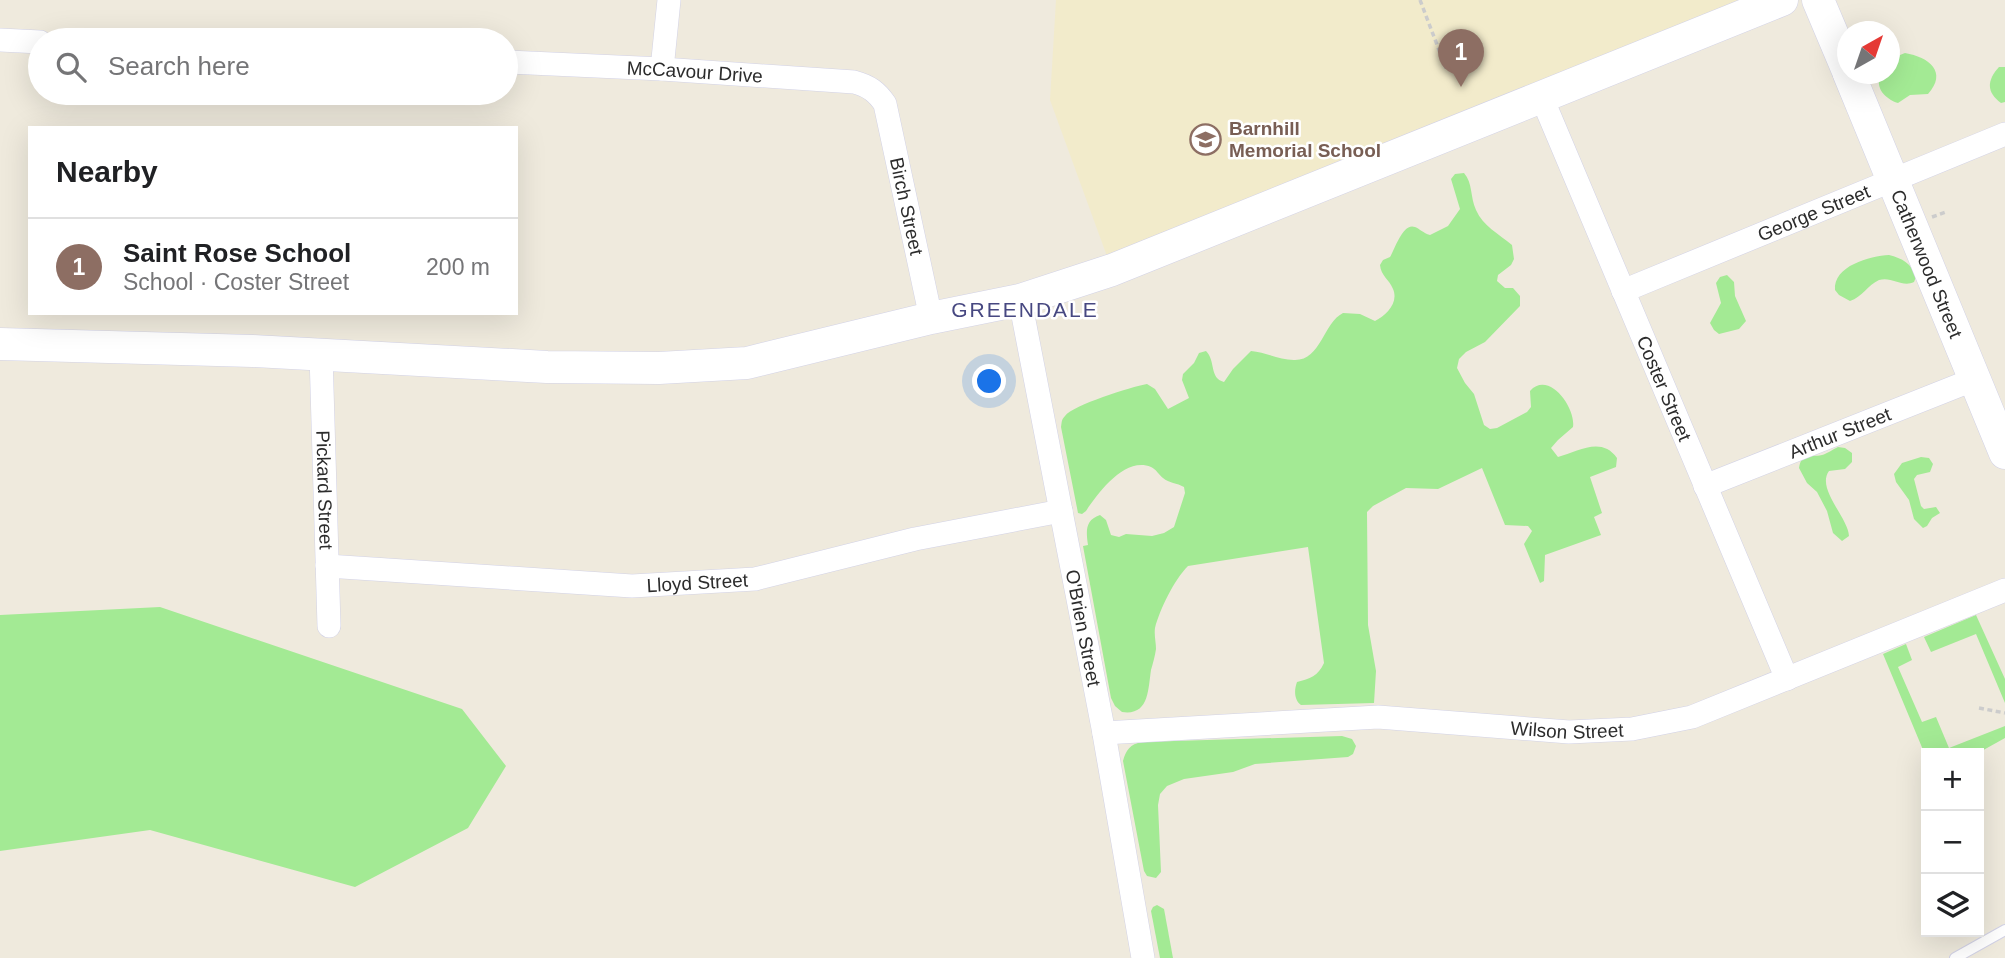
<!DOCTYPE html>
<html lang="en">
<head>
<meta charset="utf-8">
<style>
	:root { --surface:#fff; --page:#f6f6f6; --text:#202124; --muted:#757577; --line:#e0e0e0; --accent:#db2777 }
	body { margin:0; font-family:Arial,sans-serif; background:var(--page); color:var(--text) }
	.controls { position:absolute; right:21px; bottom:21px; display:grid; overflow:hidden; border-radius:0px; box-shadow:0 7px 28px #0002 }
	.controls button { width:63px; height:63px; display:grid; place-items:center; padding:0; border:0; border-bottom:2px solid var(--line); background:var(--surface); color:var(--text); font:35px sans-serif }
	.compass { position:absolute; left:1837px; top:21px; width:63px; height:63px; border-radius:50%; background:var(--surface); box-shadow:0 7px 28px #0002; rotate:40deg }
	.you { position:absolute; left:990px; top:382px; width:24px; height:24px; margin:-18px; border:5px solid #fff; border-radius:50%; background:#1a73e8; box-shadow:0 0 0 10px #1a73e833 }
	.badge { display:grid; place-items:center; width:46px; height:46px; border-radius:50%; background:var(--accent); color:#fff; font-size:23px; font-weight:700 }
	.pin { position:absolute; translate:-50% -58px; filter:drop-shadow(0 2px 4px #0008) }
	.pin::after { content:''; position:absolute; top:37px; width:24px; height:21px; background:inherit; clip-path:polygon(0 0,100% 0,50% 100%) }
	.list { margin:0; padding:0; list-style:none }
	h2 { display:flex; justify-content:space-between; align-items:center; height:91px; margin:0; padding:0 28px; font-size:30px }
	h2 small { font-size:23px; font-weight:400; color:var(--muted) }
	.list li { display:grid; grid-template-columns:46px 1fr auto; gap:21px; align-items:center; box-sizing:border-box; height:98px; padding:0 28px; border-top:2px solid var(--line) }
	.list b { display:block; font-size:26px; white-space:nowrap }
	.list p { margin:0; font-size:23px; white-space:nowrap; color:var(--muted) }
	.list em { font-size:23px; font-style:normal; color:var(--muted) }
	.icon { flex:none; width:38px; height:38px; fill:none; stroke:currentColor; stroke-width:2; stroke-linecap:round; stroke-linejoin:round }
	.map { position:relative; flex:none; width:2005px; height:958px; overflow:hidden }
	.search { position:absolute; background:var(--surface); box-shadow:0 7px 28px #0002; left:28px; top:28px; width:490px; height:77px; display:flex; align-items:center; gap:18px; box-sizing:border-box; padding:0 24px; border-radius:38px; color:var(--muted); font-size:26px }
	.panel { position:absolute; background:var(--surface); box-shadow:0 7px 28px #0002; left:28px; top:126px; width:490px; height:189px; border-radius:0px }
	.map>svg:first-child { display:block }
	.education { fill:#f2ebcb }
	.green { fill:#a3ea94 }
	.lines { fill:none; stroke-linecap:round; stroke-linejoin:round }
	.service-casing { stroke:#d2d2e6; stroke-width:12 }
	.minor-casing { stroke:#d2d2e6; stroke-width:24 }
	.secondary-casing { stroke:#d2d2e6; stroke-width:33 }
	.path { stroke:#ccc; stroke-width:3.5; stroke-dasharray:5 3.5; stroke-linecap:butt }
	.service { stroke:#fff; stroke-width:10 }
	.minor { stroke:#fff; stroke-width:23 }
	.secondary { stroke:#fff; stroke-width:32 }
	.labels { text-anchor:middle; dominant-baseline:central; stroke-width:5; stroke-linejoin:round; paint-order:stroke }
	.street-label { font-size:19px; fill:#2c2c2c; stroke:#fff }
	.education-label { font-size:19px; font-weight:bold; fill:#785e54; stroke:#fff; text-anchor:start }
	.neighbourhood-label { font-size:21px; letter-spacing:2px; fill:#474881; stroke:#fff }
</style>
</head>
<body>
<div class="map">
<svg width="2005" height="958" viewBox="0 0 2005 958">
	<rect width="100%" height="100%" fill="#efeadd"/>
	<path class="education" d="M 1056,0 L 1782,0 L 1112,270 L 1050,100 Z"/>
	<g class="green">
		<path d="M 1905,53 C 1929,57 1948,72 1928,94 L 1910,95 L 1898,103 C 1885,99 1874,87 1881,74 L 1890,74 L 1890,59 Z"/>
		<path d="M 1999,67 L 2005,67 L 2005,102 L 2001,103 C 1986,92 1987,80 1999,67 Z"/>
		<path d="M 1464,173 C 1473,183 1470,197 1476,210 C 1483,226 1499,234 1512,245 L 1514,259 L 1511,265 L 1498,275 L 1497,281 L 1505,288 L 1513,288 L 1520,296 L 1520,306 L 1485,342 L 1466,352 L 1459,359 L 1457,368 L 1465,383 L 1474,394 L 1484,425 L 1490,429 L 1497,428 L 1527,412 L 1531,407 L 1530,391 C 1549,370 1576,408 1573,427 L 1558,440 L 1551,448 L 1558,457 C 1578,451 1602,436 1617,458 L 1616,467 L 1590,477 L 1602,513 L 1594,517 L 1601,535 L 1545,555 L 1544,581 L 1540,583 L 1524,544 L 1532,531 L 1528,526 L 1505,525 L 1482,468 L 1438,489 L 1406,488 L 1373,506 L 1367,512 L 1368,625 L 1376,671 L 1374,703 L 1301,705 C 1294,700 1294,690 1297,682 C 1310,679 1318,676 1324,663 L 1308,547 L 1188,566 C 1174,580 1160,609 1155,628 C 1154,635 1156,642 1156,649 C 1155,656 1153,663 1151,670 C 1148,690 1149,716 1122,712 L 1115,706 L 1111,698 L 1083,546 L 1088,545 C 1086,531 1085,520 1100,515 L 1106,520 L 1111,535 L 1119,537 L 1126,534 L 1152,536 L 1164,533 L 1174,527 L 1185,493 L 1184,487 C 1177,483 1169,483 1163,478 C 1159,475 1156,469 1151,467 C 1125,456 1098,493 1086,511 L 1082,514 L 1078,513 L 1061,427 C 1062,422 1061,420 1065,416 C 1073,405 1131,387 1147,384 L 1155,389 L 1168,409 L 1189,398 L 1182,380 L 1183,374 L 1194,363 L 1199,353 L 1206,351 C 1216,361 1209,378 1224,382 L 1233,369 L 1251,351 C 1265,352 1279,360 1294,360 C 1321,361 1323,323 1343,313 L 1360,314 L 1375,321 C 1386,315 1399,303 1393,289 C 1389,279 1381,276 1380,265 L 1383,260 L 1390,257 C 1395,249 1403,222 1415,227 C 1420,229 1423,233 1430,235 L 1448,226 L 1460,209 L 1451,179 L 1455,174 Z"/>
		<path d="M 1889,255 C 1902,258 1912,264 1916,277 L 1914,282 C 1902,288 1892,276 1879,280 C 1868,285 1862,297 1850,301 L 1839,295 L 1835,290 C 1833,266 1870,256 1889,255 Z"/>
		<path d="M 1727,275 L 1734,282 L 1735,296 L 1746,321 L 1739,329 L 1719,334 L 1714,330 L 1710,323 L 1721,303 L 1716,283 L 1720,277 Z"/>
		<path d="M 1838,447 L 1845,448 L 1852,453 L 1852,462 L 1845,469 L 1829,471 C 1816,489 1848,517 1849,536 L 1842,541 L 1833,533 L 1827,511 L 1817,492 L 1807,483 L 1799,468 C 1802,451 1809,458 1822,455 C 1827,454 1833,449 1838,447 Z"/>
		<path d="M 1921,457 L 1929,458 L 1933,464 L 1930,472 L 1917,475 L 1914,479 L 1921,506 L 1924,509 L 1936,507 L 1940,513 L 1932,518 L 1927,526 L 1923,528 L 1914,519 L 1909,500 L 1896,482 L 1894,474 L 1902,463 Z"/>
		<path d="M 160,607 L 462,709 L 506,766 L 468,828 L 355,887 L 150,830 L 0,851 L 0,615 Z"/>
		<path d="M 1976,615 L 2005,679 L 2005,703 L 1976,634 L 1931,652 L 1924,637 Z"/>
		<path d="M 1906,644 L 1912,660 L 1898,667 L 1922,722 L 1936,717 L 1949,748 L 2005,726 L 2005,738 L 1978,753 L 1926,753 L 1926,757 L 1883,654 Z"/>
		<path d="M 1342,736 L 1352,739 L 1356,746 L 1353,754 L 1348,757 L 1255,764 L 1233,772 L 1184,779 L 1167,786 L 1160,794 L 1158,805 L 1161,872 L 1156,878 L 1147,876 L 1144,871 L 1123,761 C 1126,750 1130,744 1142,742 Z"/>
		<path d="M 1157,905 L 1164,909 L 1173,958 L 1160,958 L 1151,911 L 1153,907 Z"/>
	</g>
	<g class="lines">
		<defs>
			<path id="service" d="M 1955,958 L 2005,930"/>
			<g id="minor">
				<path d="M 0,40 L 40,42"/>
				<path id="s1" d="M 506,62 L 662,69 L 854,82 C 869,86 877,92 885,104 L 931,318"/>
				<path d="M 662,69 L 669,0"/>
				<path id="s2" d="M 1542,98 L 1787,679"/>
				<path id="s3" d="M 1623,291 L 2005,134"/>
				<path id="s4" d="M 1020,300 L 1103,728 L 1143,958"/>
				<path id="s5" d="M 321,354 L 329,626"/>
				<path id="s6" d="M 1705,486 L 1975,379"/>
				<path id="s7" d="M 327,566 L 632,586 L 755,579 L 915,539 L 1061,511"/>
				<path id="s8" d="M 1104,733 L 1378,717 L 1569,732 L 1632,729 L 1692,717 L 2005,590"/>
			</g>
			<g id="secondary">
				<path d="M 1818,0 L 1848,71"/>
				<path id="s9" d="M 1849,74 L 2005,453"/>
				<path d="M 0,344 L 253,351 L 547,367 L 659,368 L 747,363 L 931,318 L 1020,300 L 1112,270 L 1782,0"/>
			</g>
		</defs>
		<use href="#service" class="service-casing"/>
		<use href="#minor" class="minor-casing"/>
		<use href="#secondary" class="secondary-casing"/>
		<g class="path">
			<path d="M 1420,0 L 1447,71"/>
			<path d="M 1932,217 L 1946,212"/>
			<path d="M 1979,708 L 2005,713"/>
		</g>
		<use href="#service" class="service"/>
		<use href="#minor" class="minor"/>
		<use href="#secondary" class="secondary"/>
	</g>
	<defs>
		<symbol id="school-ring" viewBox="-11 -11 22 22"><circle r="9.5" fill="#fff" stroke="#8d6e63" stroke-width="1.5"/><path d="M0-5L7-2L0 1L-7-2ZM-4 1L0 2.5L4 1V4Q0 6-4 4Z" fill="#8d6e63"/></symbol>
	</defs>
	<g fill-rule="evenodd">
		<use href="#school-ring" x="1188" y="122" width="35" height="35"/>
	</g>
	<g class="labels">
		<g class="street-label">
			<text stroke="none"><textPath href="#s1" startOffset="189">McCavour Drive</textPath></text>
			<text stroke="none"><textPath href="#s1" startOffset="492">Birch Street</textPath></text>
			<text stroke="none"><textPath href="#s3" startOffset="206">George Street</textPath></text>
			<text stroke="none"><textPath href="#s9" startOffset="205">Catherwood Street</textPath></text>
			<text stroke="none"><textPath href="#s2" startOffset="315">Coster Street</textPath></text>
			<text stroke="none"><textPath href="#s6" startOffset="145">Arthur Street</textPath></text>
			<text stroke="none"><textPath href="#s5" startOffset="136">Pickard Street</textPath></text>
			<text stroke="none"><textPath href="#s7" startOffset="371">Lloyd Street</textPath></text>
			<text stroke="none"><textPath href="#s4" startOffset="334">O'Brien Street</textPath></text>
			<text stroke="none"><textPath href="#s8" startOffset="464">Wilson Street</textPath></text>
		</g>
		<g class="education-label">
			<text x="1229" y="128">Barnhill<tspan x="1229" dy="22">Memorial School</tspan></text>
		</g>
		<g class="neighbourhood-label">
			<text x="1025" y="309">GREENDALE</text>
		</g>
	</g>
</svg>
<div class="controls">
<button>+</button>
<button>−</button>
<button><svg class="icon" aria-label="layers" viewBox="0 0 24 24"><path d="M12 4l9 5-9 5-9-5zM3 14l9 5 9-5"/></svg></button>
</div>
<svg class="compass" viewBox="-18 -18 36 36"><path d="M0-13l5 13h-10z" fill="#e53935"/><path d="M0 13l5-13h-10z" fill="#757577"/></svg>
<div class="you"></div>
<div class="pin badge" style="left:1461px;top:87px;background:#8d6e63">1</div>
<div class="search"><svg class="icon" aria-label="search" viewBox="0 0 24 24"><circle cx="10" cy="10" r="6"/><path d="M15 15l6 6"/></svg>Search here</div>
<section class="panel">
<h2>Nearby<small></small></h2>
<ul class="list">
<li><span class="badge" style="background:#8d6e63">1</span><div><b>Saint Rose School</b><p>School · Coster Street</p></div><em>200 m</em></li>
</ul>
</section>
</div>
</body>
</html>
